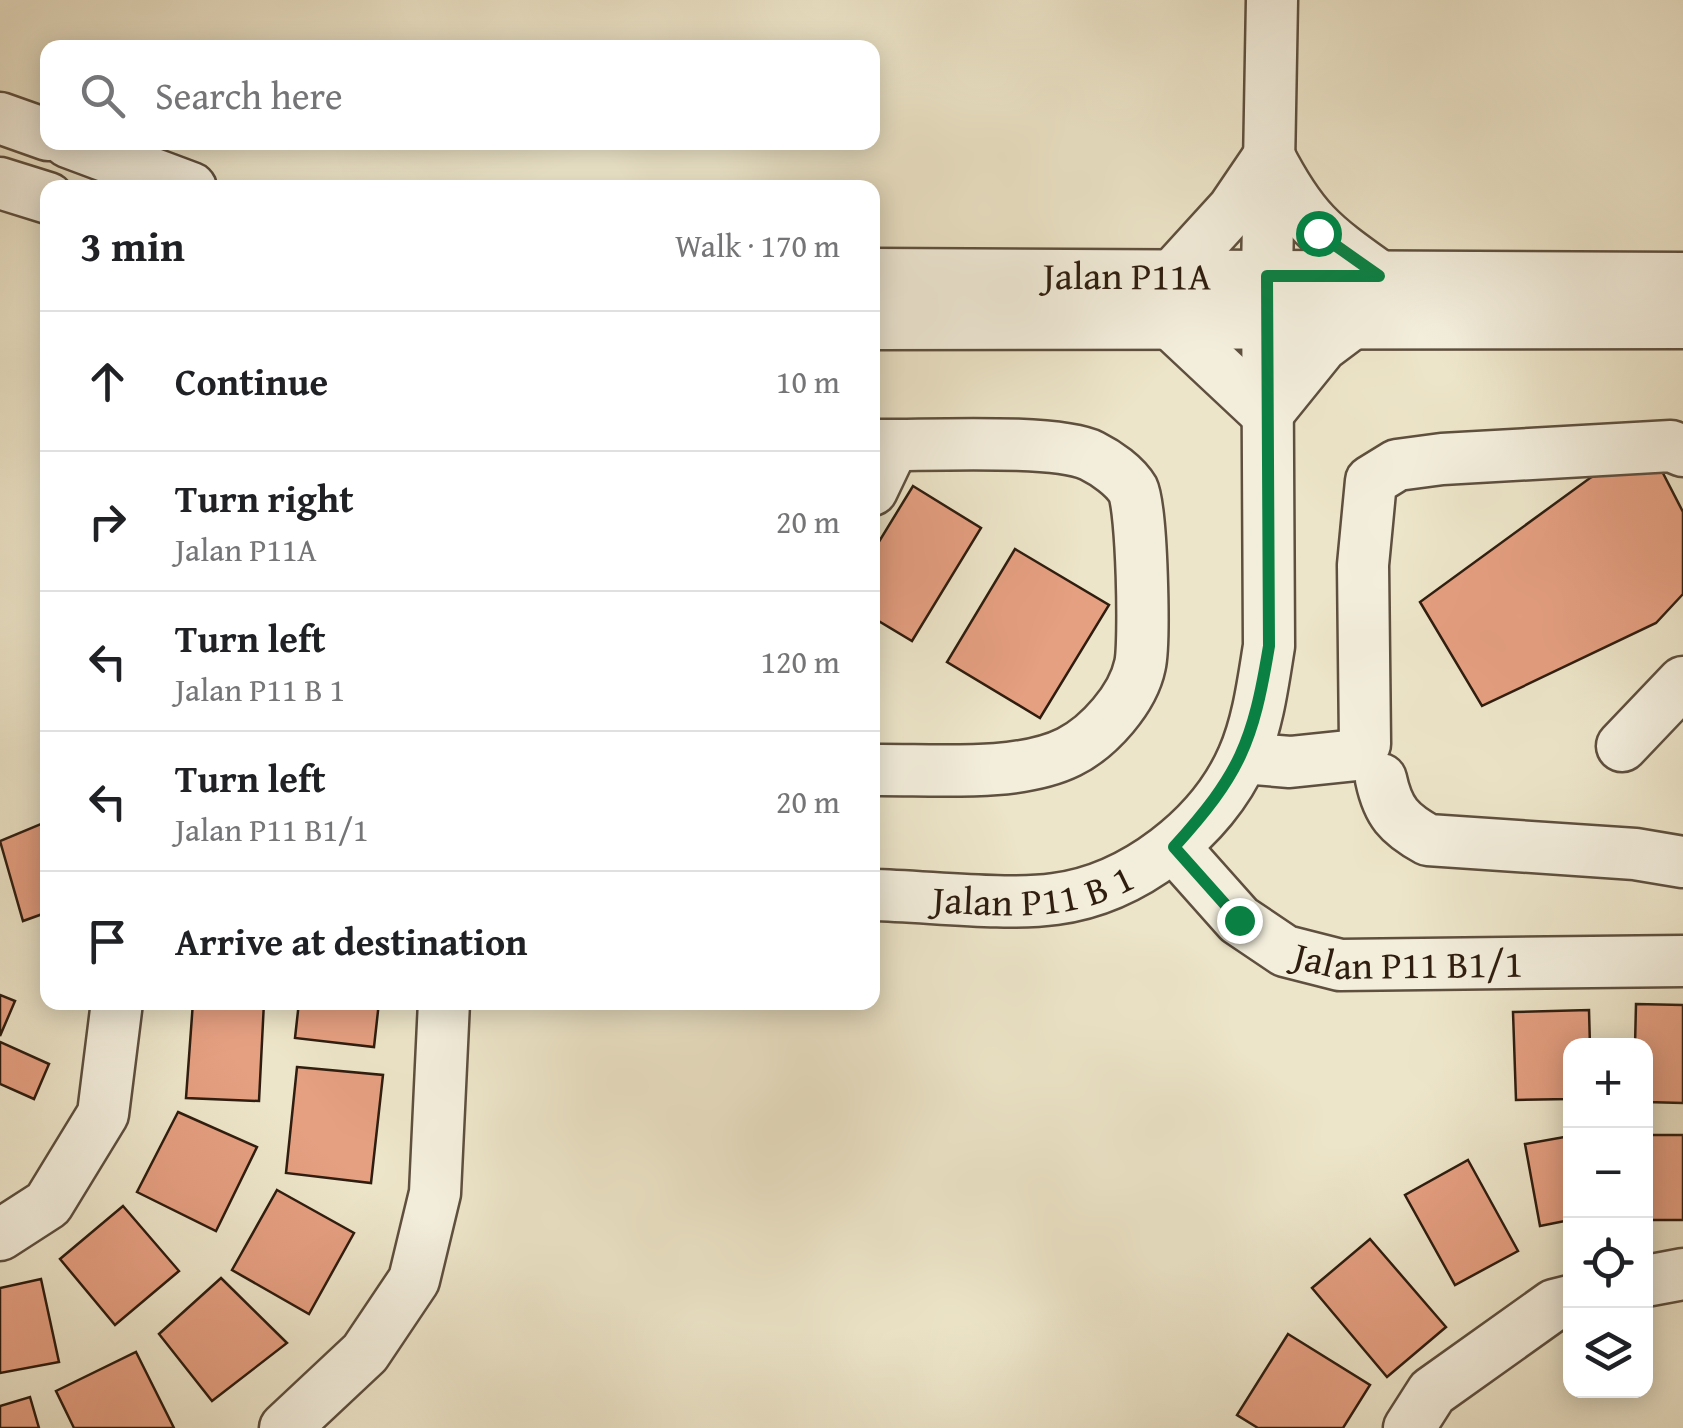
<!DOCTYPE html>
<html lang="en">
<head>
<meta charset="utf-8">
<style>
	:root { --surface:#fff; --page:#f2f2f2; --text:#202124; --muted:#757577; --line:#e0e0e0 }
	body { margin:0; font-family:"Gentium Book Plus",serif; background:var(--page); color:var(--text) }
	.controls { position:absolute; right:30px; bottom:30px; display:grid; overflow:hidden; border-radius:20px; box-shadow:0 5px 25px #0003 }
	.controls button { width:90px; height:90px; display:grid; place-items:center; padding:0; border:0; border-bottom:2px solid var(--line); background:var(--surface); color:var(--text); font:50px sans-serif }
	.stop { position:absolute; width:30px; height:30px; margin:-22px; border:8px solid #0b8043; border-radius:50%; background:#fff }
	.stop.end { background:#0b8043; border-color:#fff; box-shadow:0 2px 10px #0008 }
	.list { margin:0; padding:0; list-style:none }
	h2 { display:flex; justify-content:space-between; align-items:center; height:130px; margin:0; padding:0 40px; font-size:42px }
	h2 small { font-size:32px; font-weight:400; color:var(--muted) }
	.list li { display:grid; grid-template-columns:65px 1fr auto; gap:30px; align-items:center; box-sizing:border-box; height:140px; padding:0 40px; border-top:2px solid var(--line) }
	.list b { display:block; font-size:38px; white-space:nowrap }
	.list p { margin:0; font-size:32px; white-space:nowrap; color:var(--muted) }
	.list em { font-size:32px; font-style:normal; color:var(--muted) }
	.icon { flex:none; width:55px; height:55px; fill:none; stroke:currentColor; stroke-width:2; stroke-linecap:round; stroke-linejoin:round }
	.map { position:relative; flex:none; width:1683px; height:1428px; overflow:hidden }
	.search { position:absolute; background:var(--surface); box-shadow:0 5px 25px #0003; left:40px; top:40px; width:840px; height:110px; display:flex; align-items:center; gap:25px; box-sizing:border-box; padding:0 35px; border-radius:20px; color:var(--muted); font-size:38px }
	.panel { position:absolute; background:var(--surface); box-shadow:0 5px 25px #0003; left:40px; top:180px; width:840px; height:830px; border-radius:20px }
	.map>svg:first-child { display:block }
	.building { fill:#e59f81; stroke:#2f1d0f; stroke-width:2.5 }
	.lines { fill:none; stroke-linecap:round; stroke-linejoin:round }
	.minor-casing { stroke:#5e4f3e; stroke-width:55 }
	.minor { stroke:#f3eedc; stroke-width:50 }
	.route { stroke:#0b8043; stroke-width:12 }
	.labels { text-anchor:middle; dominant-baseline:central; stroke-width:8; stroke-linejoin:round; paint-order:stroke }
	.street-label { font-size:38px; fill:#2f1d0f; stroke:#f3eedc }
</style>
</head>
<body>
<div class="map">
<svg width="1683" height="1428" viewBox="0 0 1683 1428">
	<rect width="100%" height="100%" fill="#ede5c9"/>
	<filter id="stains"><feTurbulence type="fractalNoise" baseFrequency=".002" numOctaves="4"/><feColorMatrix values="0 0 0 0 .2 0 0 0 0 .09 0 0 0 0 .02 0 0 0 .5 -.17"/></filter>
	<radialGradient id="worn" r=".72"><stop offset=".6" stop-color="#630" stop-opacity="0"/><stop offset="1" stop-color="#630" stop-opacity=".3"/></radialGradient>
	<g class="building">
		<path d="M 1650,448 L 1683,512 L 1683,594 L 1656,623 L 1482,706 L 1420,602 L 1590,478 Z"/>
		<path d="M 913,486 L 981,528 L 912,641 L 872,617 L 872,553 Z"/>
		<path d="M 1015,549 L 1109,605 L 1040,718 L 947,662 Z"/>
		<path d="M 48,821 L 48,912 L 23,921 L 0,841 Z"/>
		<path d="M 0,995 L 15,1001 L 0,1036 Z"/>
		<path d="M 193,1002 L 264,1002 L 259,1101 L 186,1098 Z"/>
		<path d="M 299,1002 L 379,1002 L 374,1047 L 295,1038 Z"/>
		<path d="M 1636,1004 L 1683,1005 L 1683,1103 L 1646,1102 L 1646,1046 L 1635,1046 Z"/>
		<path d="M 1589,1010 L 1590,1046 L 1570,1046 L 1570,1099 L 1516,1100 L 1513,1012 Z"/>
		<path d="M 0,1042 L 49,1064 L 34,1099 L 0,1084 Z"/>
		<path d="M 297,1067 L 383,1075 L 371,1183 L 286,1173 Z"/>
		<path d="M 178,1112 L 257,1147 L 216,1231 L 137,1192 Z"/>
		<rect x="1646" y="1135" width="37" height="85"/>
		<path d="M 1570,1136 L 1570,1220 L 1540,1226 L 1525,1144 Z"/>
		<path d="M 1468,1160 L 1518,1251 L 1455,1285 L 1405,1195 Z"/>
		<path d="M 277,1190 L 354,1233 L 309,1314 L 232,1270 Z"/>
		<path d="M 123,1206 L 179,1271 L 115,1325 L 60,1259 Z"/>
		<path d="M 1370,1239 L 1446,1327 L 1387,1377 L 1312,1288 Z"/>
		<path d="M 221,1278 L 287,1343 L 212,1401 L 159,1334 Z"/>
		<path d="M 41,1279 L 59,1362 L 0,1373 L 0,1288 Z"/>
		<path d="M 1288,1334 L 1370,1385 L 1343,1428 L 1258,1428 L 1237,1415 Z"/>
		<path d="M 136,1352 L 174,1428 L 74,1428 L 56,1391 Z"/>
		<path d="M 30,1397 L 39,1428 L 0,1428 L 0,1406 Z"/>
	</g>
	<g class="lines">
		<defs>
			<g id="minor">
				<path d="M 0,118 L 48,135"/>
				<path d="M 68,142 L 191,188"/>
				<path d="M 1269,156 C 1302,220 1321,235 1379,276"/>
				<path d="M 0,183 L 48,198"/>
				<path id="s1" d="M 872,274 L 1683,278"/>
				<path d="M 1172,276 L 1233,209 L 1269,156"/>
				<path d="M 872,324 L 1683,323"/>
				<path d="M 1171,324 L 1267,414 L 1322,346 L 1350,325"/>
				<path d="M 872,445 C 920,446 1056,438 1092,456 C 1106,463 1125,476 1133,490 C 1142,508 1145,643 1140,665 C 1133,699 1099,737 1069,752 C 1017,778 930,769 872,770"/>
				<path d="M 872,490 L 893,446"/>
				<path d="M 1365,744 L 1363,565 L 1371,481 L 1397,465 L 1442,459 L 1671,446 L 1683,451"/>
				<path d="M 1622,746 L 1683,682"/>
				<path d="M 1243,758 L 1290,762 L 1357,755"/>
				<path d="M 1381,779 C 1388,812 1399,824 1428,840 L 1635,854 L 1683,862"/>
				<path id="s2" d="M 1174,847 L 1239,920 L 1285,951 L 1340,965 L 1683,961"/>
				<path id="s3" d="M 872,895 C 926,896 1005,906 1055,899 C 1133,889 1212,828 1243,757 C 1258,723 1263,683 1269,646 L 1267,276 L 1272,0"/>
				<path d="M 0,1235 L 48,1204 L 103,1114 L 117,1002"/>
				<path d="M 1646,1281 L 1683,1274"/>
				<path d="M 285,1428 L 365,1353 L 414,1280 L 435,1193 L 444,1002"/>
				<path d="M 1409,1428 L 1432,1392 L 1554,1305 L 1570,1301"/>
			</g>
		</defs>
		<use href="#minor" class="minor-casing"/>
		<use href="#minor" class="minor"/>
	</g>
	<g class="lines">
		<path class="route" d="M 1239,920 L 1174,847 C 1240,774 1253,743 1269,646 L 1267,276 L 1379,276 L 1318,233"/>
	</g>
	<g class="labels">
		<g class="street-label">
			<text stroke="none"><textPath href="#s1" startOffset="255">Jalan P11A</textPath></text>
			<text stroke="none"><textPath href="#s3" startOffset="162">Jalan P11 B 1</textPath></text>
			<text stroke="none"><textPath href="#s2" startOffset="278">Jalan P11 B1/1</textPath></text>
		</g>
	</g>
	<rect width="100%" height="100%" filter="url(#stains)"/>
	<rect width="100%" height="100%" fill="url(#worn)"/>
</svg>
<div class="controls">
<button>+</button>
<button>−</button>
<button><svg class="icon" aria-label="locate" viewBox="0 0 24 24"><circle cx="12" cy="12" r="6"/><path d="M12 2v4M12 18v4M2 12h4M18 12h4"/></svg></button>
<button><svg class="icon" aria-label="layers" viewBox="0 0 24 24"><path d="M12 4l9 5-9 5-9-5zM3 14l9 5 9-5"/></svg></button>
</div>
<div class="stop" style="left:1318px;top:233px"></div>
<div class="stop end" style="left:1239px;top:920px"></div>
<div class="search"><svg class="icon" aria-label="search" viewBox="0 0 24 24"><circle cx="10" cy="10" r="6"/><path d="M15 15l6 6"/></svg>Search here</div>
<section class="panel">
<h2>3 min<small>Walk · 170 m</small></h2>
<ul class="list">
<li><svg class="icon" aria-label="ahead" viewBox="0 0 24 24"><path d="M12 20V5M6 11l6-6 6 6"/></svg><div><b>Continue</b></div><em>10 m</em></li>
<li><svg class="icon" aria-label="right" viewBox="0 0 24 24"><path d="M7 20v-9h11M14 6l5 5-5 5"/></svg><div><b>Turn right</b><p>Jalan P11A</p></div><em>20 m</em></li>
<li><svg class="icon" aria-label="left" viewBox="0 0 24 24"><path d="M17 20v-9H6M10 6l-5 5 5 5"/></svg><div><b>Turn left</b><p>Jalan P11 B 1</p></div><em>120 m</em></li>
<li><svg class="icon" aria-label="left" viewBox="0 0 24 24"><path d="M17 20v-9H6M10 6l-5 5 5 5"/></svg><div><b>Turn left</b><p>Jalan P11 B1/1</p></div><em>20 m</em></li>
<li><svg class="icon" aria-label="arrive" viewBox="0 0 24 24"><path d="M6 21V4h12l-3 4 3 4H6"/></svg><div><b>Arrive at destination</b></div></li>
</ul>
</section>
</div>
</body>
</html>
